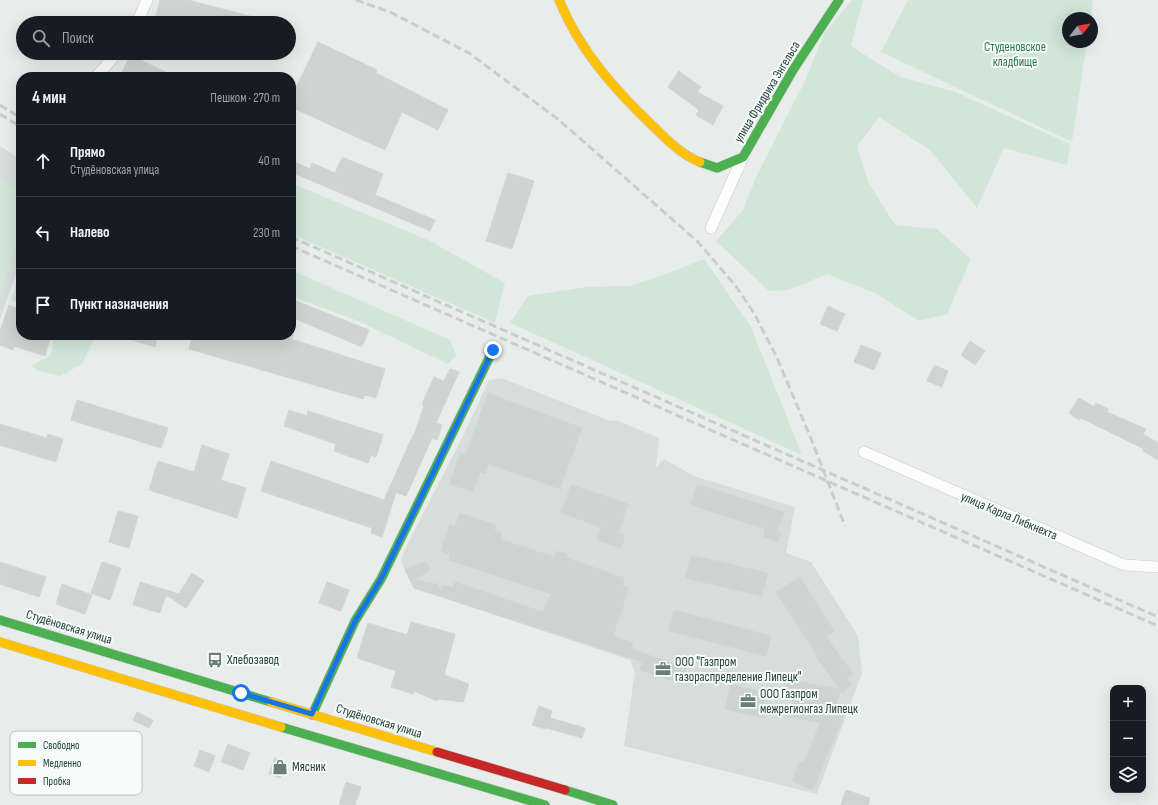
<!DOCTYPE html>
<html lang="ru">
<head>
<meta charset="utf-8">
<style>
	:root { --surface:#171b24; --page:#20242c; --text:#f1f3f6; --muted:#9ea1a6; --line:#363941 }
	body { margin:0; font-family:"Sofia Sans Condensed",sans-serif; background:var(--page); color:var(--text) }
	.controls { position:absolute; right:12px; bottom:12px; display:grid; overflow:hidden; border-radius:8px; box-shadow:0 4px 16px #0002 }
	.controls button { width:36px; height:36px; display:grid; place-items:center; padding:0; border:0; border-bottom:1px solid var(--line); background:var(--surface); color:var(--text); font:20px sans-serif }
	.compass { position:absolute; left:1062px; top:12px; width:36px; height:36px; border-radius:50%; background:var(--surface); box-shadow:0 4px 16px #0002; rotate:59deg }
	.stop { position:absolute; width:12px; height:12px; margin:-9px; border:3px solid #1a73e8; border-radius:50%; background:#fff }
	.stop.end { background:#1a73e8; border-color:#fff; box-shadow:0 1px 4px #0008 }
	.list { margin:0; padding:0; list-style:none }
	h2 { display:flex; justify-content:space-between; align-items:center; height:52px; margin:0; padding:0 16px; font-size:17px }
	h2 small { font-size:13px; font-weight:400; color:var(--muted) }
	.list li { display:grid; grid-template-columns:26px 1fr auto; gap:12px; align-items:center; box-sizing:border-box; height:72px; padding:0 16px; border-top:1px solid var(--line) }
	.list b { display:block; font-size:15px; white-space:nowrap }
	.list p { margin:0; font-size:13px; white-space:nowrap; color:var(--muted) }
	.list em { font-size:13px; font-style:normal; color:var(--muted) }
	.icon { flex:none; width:22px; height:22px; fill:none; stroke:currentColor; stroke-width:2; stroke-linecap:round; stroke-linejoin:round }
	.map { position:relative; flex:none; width:1158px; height:805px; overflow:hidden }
	.search { position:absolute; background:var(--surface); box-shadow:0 4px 16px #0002; left:16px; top:16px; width:280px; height:44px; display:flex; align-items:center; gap:10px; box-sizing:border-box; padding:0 14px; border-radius:22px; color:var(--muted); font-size:15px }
	.panel { position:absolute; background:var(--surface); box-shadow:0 4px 16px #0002; left:16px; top:72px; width:280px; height:268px; border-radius:16px }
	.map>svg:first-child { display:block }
	.built { fill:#d6dedb }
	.green { fill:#d1e6d8 }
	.building { fill:#cfd4d2; stroke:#d1d6d4 }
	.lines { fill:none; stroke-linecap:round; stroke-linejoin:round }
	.street-casing { stroke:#c5cac8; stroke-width:12 }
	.fast-casing { stroke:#c3cbc8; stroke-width:10 }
	.slow-casing { stroke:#c3cbc8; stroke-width:10 }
	.jam-casing { stroke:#c3cbc8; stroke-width:10 }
	.street { stroke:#fcfcfc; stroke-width:11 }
	.fast { stroke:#4caf50; stroke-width:9 }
	.slow { stroke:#ffc107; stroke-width:9 }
	.jam { stroke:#c62828; stroke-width:9 }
	.rail { stroke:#c9cdcc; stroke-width:3; stroke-dasharray:8 4; stroke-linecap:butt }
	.route { stroke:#1a73e8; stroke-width:5 }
	.labels { text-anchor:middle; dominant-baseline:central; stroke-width:4; stroke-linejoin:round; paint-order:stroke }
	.park-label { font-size:13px; fill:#2d7a4b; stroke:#f7fbf9 }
	.street-label { font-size:13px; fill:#24423a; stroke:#f7fbf9 }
	.poi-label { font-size:13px; fill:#24423a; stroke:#f7fbf9; text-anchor:start }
	.key { fill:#f7fbf9; stroke:#b8c4c0; stroke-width:1 }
	.key-label { font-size:11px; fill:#24423a }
</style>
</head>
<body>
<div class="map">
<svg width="1158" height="805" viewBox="0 0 1158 805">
	<rect width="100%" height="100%" fill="#e8edeb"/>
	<g class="built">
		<path d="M 0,146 L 21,160 L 21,260 L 0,319 Z"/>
		<path d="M 502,378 L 610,421 L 616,420 L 659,438 L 656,468 L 664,459 L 694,476 L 795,507 L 786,553 L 811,562 L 858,636 L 862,673 L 817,794 L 624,746 L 635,672 L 630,660 L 414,588 L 401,562 L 403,553 L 462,438 L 489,380 Z"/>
	</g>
	<g class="green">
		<path d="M 852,0 L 863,0 L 851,46 L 900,77 L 953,91 L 1070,144 L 1067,165 L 1004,148 L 977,208 L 930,150 L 879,117 L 857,146 L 868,182 L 895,225 L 937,229 L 971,259 L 947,314 L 919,321 L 877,294 L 827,274 L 789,290 L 769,291 L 716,241 L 743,210 L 757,175 L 804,83 L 825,32 Z"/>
		<path d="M 908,0 L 1093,0 L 1091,18 L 1068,18 L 1068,42 L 1087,42 L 1072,142 L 881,52 Z"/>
		<path d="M 0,180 L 21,190 L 21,226 L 0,296 Z"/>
		<path d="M 291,183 L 428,240 L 505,283 L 495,323 L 291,234 Z"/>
		<path d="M 704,259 L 751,327 L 802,455 L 510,323 L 528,296 L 586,287 L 629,286 L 661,276 Z"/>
		<path d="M 291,270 L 450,340 L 456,355 L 448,364 L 358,321 L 291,296 Z"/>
		<path d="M 21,271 L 21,304 L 11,300 Z"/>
		<path d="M 54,335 L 96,335 L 82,364 L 60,376 L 39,371 L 31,366 L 51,355 Z"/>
	</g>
	<g class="building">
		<path d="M 160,0 L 188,0 L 265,20 L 265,23 L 154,23 Z"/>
		<path d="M 318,42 L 377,70 L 376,73 L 448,110 L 438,130 L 402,112 L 385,150 L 291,107 L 291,85 L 296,88 Z"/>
		<path d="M 130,55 L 176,77 L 120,77 Z"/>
		<path d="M 679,71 L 701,87 L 697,92 L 723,106 L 713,125 L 696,115 L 699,110 L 668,87 Z"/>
		<path d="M 342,157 L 383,174 L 375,195 L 435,220 L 430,231 L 291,172 L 291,160 L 310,169 L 312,163 L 335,173 Z"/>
		<path d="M 508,173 L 534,181 L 512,249 L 486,241 Z"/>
		<path d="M 291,299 L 369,330 L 362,347 L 291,317 Z"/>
		<path d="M 9,305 L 21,310 L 21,335 L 51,335 L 45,356 L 14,346 L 13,350 L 0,345 L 0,331 Z"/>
		<path d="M 828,306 L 845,314 L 837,331 L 820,324 Z"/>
		<path d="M 123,335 L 158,335 L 155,347 L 123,337 Z"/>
		<path d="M 193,335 L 293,335 L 291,339 L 385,369 L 376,398 L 365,395 L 363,399 L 189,349 Z"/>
		<path d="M 970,341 L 985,351 L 975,365 L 961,355 Z"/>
		<path d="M 861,345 L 881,353 L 874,370 L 854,362 Z"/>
		<path d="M 934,365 L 948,371 L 942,387 L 927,381 Z"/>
		<path d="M 450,369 L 459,372 L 436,423 L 442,425 L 437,440 L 432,438 L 406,496 L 396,492 L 382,537 L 371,533 L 372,528 L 261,491 L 271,461 L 384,500 L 413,435 L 414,435 L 424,406 L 422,404 L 434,377 L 444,381 Z"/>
		<path d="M 488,393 L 582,428 L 560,489 L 488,464 L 485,474 L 480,472 L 473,492 L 450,484 L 460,453 L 466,454 Z"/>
		<path d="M 1079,398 L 1094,407 L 1096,403 L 1108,409 L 1107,412 L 1146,429 L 1143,434 L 1158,443 L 1158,460 L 1143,451 L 1144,449 L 1081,418 L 1079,420 L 1069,413 Z"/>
		<path d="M 77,400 L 168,428 L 161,448 L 71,420 Z"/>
		<path d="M 289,410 L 307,416 L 308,411 L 383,435 L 376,457 L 371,455 L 368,463 L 334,451 L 336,444 L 284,426 Z"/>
		<path d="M 0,424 L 47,438 L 48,434 L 63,439 L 56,462 L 0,445 Z"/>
		<path d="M 202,445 L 229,454 L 221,480 L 246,488 L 237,518 L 149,490 L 158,461 L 194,472 Z"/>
		<path d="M 697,484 L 784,512 L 777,532 L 781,533 L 778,542 L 763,537 L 765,529 L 691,505 Z"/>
		<path d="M 571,485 L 628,504 L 618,533 L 625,536 L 621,548 L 597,540 L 601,527 L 561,513 Z"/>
		<path d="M 118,511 L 138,516 L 129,548 L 109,542 Z"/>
		<path d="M 460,513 L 496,525 L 494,530 L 502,533 L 500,539 L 554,557 L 557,551 L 567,554 L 567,558 L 624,578 L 623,585 L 629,588 L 613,636 L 633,643 L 631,649 L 687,668 L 682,684 L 640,670 L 642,662 L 414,588 L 405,570 L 426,561 L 430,570 L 414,580 L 437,584 L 441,591 L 442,585 L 453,587 L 455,582 L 543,612 L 551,594 L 449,560 L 450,554 L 441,551 L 450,524 L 455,526 Z"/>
		<path d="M 691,555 L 768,573 L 762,596 L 685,578 Z"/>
		<path d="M 0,562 L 46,577 L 39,597 L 0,584 Z"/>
		<path d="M 102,562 L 121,568 L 110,600 L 91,593 Z"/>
		<path d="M 192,573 L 204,581 L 186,608 L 166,595 L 160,613 L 133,605 L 140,582 L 179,594 Z"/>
		<path d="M 800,577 L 834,631 L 826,637 L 853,674 L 847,678 L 852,685 L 842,693 L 840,690 L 837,705 L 846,710 L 813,790 L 792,781 L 800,761 L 804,763 L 820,723 L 789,717 L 795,692 L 785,690 L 786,679 L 839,689 L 816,656 L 817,655 L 776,592 Z"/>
		<path d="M 327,582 L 349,590 L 341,611 L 319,603 Z"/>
		<path d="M 62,584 L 92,595 L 85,614 L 56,604 Z"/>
		<path d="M 674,610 L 771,636 L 766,656 L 669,631 Z"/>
		<path d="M 411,622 L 455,634 L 444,675 L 469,684 L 463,702 L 438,699 L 437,701 L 414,691 L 413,694 L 391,687 L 396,671 L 357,658 L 368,623 L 407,635 Z"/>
		<path d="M 731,684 L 770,694 L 765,718 L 725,709 Z"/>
		<path d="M 539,706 L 552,711 L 550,718 L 585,728 L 582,738 L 546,728 L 546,729 L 532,725 Z"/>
		<path d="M 137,712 L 153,720 L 149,728 L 133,720 Z"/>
		<path d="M 228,744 L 250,753 L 243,770 L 221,762 Z"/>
		<path d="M 200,750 L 215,756 L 209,772 L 194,766 Z"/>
		<path d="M 275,758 L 286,762 L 280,778 L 269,774 Z"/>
		<path d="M 346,782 L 361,787 L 355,805 L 339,805 Z"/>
		<path d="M 846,790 L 870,798 L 868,805 L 841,805 Z"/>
	</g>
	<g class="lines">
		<defs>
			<g id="street">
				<path d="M 137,23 L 147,0"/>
				<path d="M 96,77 L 117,53"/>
				<path d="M 711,228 L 743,157"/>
				<path d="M 864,452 L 1124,565 L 1158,567"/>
			</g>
			<g id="fast">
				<path d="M 700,162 L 717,168 L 743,157 L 793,70 L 839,0"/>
				<path d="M 0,620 L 271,702"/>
				<path d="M 312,715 L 355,621 L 381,579 L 493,350"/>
				<path d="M 281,727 L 545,805"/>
				<path d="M 565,790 L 613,805"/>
			</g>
			<g id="slow">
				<path d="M 559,0 C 580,51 615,90 654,127 C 668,141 682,155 700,162"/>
				<path d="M 0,642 L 281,727"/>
				<path d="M 271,702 L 437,752"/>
			</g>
			<path id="jam" d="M 437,752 L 565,790"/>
		</defs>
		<use href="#street" class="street-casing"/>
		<use href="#fast" class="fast-casing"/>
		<use href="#slow" class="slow-casing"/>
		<use href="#jam" class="jam-casing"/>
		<use href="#street" class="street"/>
		<use href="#fast" class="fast"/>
		<use href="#slow" class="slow"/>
		<use href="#jam" class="jam"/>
		<g class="rail">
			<path d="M 356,0 L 390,12 L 469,53 L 559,120 L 697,241 L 735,285 L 754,313 L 777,358 L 810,436 L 845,526"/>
			<path d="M 0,105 L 21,118"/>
			<path d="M 0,114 L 21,127"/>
			<path d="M 291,237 L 1158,617"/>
			<path d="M 291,246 L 1158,626"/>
		</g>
	</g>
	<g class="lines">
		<path class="route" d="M 241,693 L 312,714 L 355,621 L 381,579 L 493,350"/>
	</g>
	<defs>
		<symbol id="bus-bare" viewBox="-9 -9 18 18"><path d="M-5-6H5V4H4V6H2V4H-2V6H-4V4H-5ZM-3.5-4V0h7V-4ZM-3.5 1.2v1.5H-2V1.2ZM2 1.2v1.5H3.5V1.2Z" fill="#697e78" stroke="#f7fbf9" stroke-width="2.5" paint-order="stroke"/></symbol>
		<symbol id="office-bare" viewBox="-9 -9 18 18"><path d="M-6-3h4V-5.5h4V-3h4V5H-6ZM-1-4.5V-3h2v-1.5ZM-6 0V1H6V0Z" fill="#697e78" stroke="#f7fbf9" stroke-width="2.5" paint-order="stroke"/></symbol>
		<symbol id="shop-bare" viewBox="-9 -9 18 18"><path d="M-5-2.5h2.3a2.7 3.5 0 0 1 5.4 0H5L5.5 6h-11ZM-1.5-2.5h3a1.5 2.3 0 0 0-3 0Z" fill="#697e78" stroke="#f7fbf9" stroke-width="2.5" paint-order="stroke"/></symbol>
	</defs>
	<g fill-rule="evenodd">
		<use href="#bus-bare" x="204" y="649" width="22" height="22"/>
		<use href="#office-bare" x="652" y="658" width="22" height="22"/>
		<use href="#office-bare" x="737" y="690" width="22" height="22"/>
		<use href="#shop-bare" x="269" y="756" width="22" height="22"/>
	</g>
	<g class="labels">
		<g class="park-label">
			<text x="1015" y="47">Студеновское<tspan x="1015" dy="15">кладбище</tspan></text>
		</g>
		<g class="street-label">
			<text transform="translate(767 92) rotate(-59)">улица Фридриха Энгельса</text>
			<text transform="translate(1009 516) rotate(23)">улица Карла Либкнехта</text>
			<text transform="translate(69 627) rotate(17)">Студёновская улица</text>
			<text transform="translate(379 721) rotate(17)">Студёновская улица</text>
		</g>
		<g class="poi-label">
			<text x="227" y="660">Хлебозавод</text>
			<text x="675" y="662">ООО "Газпром<tspan x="675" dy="15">газораспределение Липецк"</tspan></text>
			<text x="760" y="694">ООО Газпром<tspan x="760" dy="15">межрегионгаз Липецк</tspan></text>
			<text x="292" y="767">Мясник</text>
		</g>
	</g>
	<rect x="10" y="731" width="132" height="64" rx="6" class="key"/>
	<rect x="18" y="742" width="18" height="6" fill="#4caf50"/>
	<rect x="18" y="760" width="18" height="6" fill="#ffc107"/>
	<rect x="18" y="778" width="18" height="6" fill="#c62828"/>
	<g class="key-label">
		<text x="43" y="749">Свободно</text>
		<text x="43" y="767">Медленно</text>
		<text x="43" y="785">Пробка</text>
	</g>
</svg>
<div class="controls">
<button>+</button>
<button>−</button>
<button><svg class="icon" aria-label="layers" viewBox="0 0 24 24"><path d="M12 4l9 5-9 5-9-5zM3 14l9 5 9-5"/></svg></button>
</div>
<svg class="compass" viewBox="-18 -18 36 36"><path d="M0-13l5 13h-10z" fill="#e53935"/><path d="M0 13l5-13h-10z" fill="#9ea1a6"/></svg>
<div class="stop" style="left:241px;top:693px"></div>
<div class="stop end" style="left:493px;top:350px"></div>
<div class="search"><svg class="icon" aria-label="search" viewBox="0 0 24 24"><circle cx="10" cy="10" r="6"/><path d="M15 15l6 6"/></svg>Поиск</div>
<section class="panel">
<h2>4 мин<small>Пешком · 270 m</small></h2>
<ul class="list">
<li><svg class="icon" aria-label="ahead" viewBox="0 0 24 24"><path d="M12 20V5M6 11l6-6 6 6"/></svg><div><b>Прямо</b><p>Студёновская улица</p></div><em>40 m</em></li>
<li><svg class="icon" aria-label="left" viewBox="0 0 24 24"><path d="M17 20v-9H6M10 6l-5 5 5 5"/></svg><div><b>Налево</b></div><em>230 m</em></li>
<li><svg class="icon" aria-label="arrive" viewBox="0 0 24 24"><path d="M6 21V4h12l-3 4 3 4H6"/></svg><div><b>Пункт назначения</b></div></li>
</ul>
</section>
</div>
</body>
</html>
